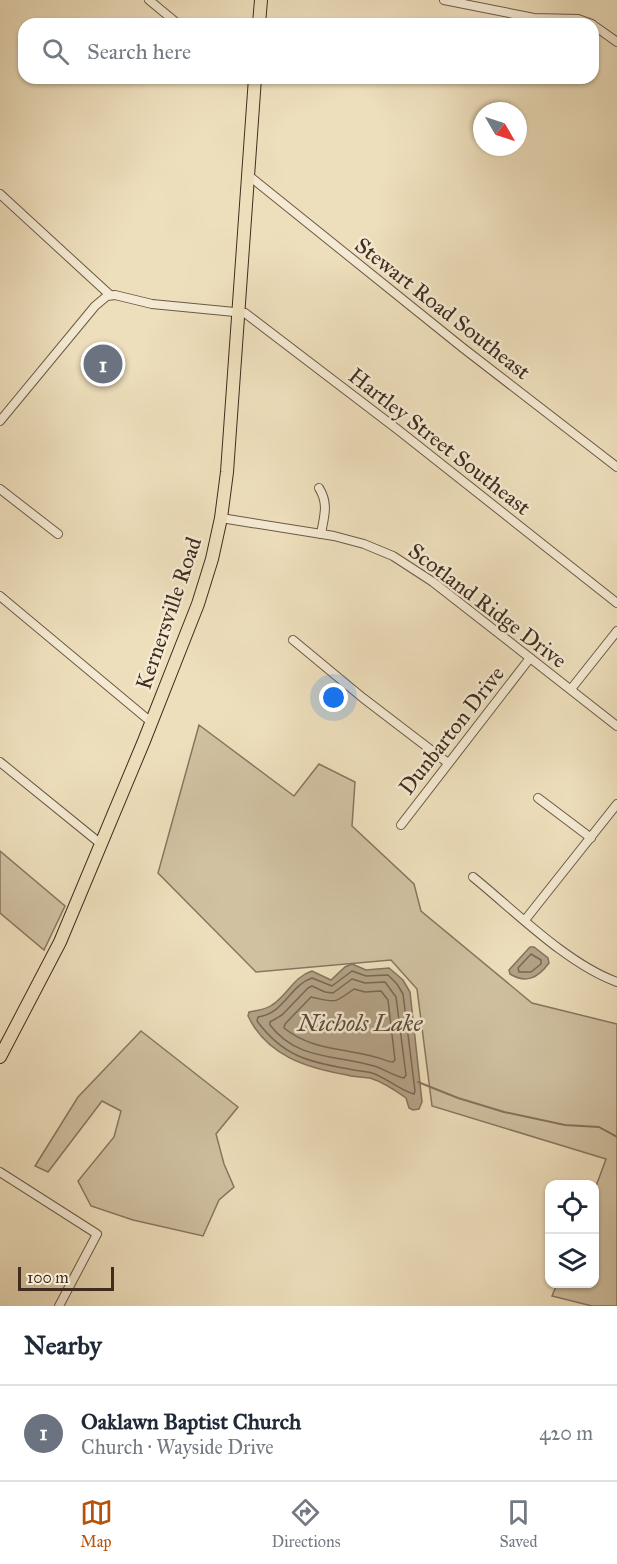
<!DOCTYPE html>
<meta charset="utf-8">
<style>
body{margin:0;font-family:"IM FELL Great Primer",serif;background:#f2f2f3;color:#1f2937}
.controls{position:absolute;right:18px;bottom:18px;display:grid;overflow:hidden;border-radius:12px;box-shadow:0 2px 4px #0004}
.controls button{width:54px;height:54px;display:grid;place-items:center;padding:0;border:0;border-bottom:2px solid #e0e1e3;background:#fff;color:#1f2937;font:30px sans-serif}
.compass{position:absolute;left:473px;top:102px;width:54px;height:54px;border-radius:50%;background:#fff;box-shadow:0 2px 4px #0004;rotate:129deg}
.scale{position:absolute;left:18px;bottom:15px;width:96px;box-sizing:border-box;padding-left:6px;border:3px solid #402c1f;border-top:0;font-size:16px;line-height:21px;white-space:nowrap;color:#402c1f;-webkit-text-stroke:4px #f4ead3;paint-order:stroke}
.you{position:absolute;left:334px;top:698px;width:21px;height:21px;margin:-15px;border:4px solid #fff;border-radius:50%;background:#1a73e8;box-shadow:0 0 0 9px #1a73e833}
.badge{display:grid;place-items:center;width:39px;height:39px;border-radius:50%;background:#b45309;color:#fff;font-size:20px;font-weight:700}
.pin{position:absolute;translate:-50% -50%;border:3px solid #fff;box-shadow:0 2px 6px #0006}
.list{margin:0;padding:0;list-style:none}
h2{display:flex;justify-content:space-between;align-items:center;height:78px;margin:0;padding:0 24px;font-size:26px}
h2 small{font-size:20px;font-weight:400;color:#747a83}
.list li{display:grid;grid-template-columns:39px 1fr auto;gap:18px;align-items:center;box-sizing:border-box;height:96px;padding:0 24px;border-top:2px solid #e0e1e3}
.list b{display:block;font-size:22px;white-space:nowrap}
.list p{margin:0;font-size:20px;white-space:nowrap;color:#747a83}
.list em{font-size:20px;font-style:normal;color:#747a83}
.icon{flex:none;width:33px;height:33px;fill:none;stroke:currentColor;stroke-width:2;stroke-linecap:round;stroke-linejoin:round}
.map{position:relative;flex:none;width:617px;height:1306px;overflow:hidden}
.search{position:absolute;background:#fff;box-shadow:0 2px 4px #0004;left:18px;right:18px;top:18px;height:66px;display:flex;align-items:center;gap:15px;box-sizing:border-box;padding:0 21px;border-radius:18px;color:#747a83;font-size:22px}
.sheet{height:174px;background:#fff}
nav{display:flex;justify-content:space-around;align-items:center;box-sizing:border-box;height:84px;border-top:2px solid #e0e1e3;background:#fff;font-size:16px;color:#747a83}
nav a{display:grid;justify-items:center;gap:3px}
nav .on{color:#b45309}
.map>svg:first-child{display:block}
.green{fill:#d0c1a1;stroke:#887660;stroke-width:1.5}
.water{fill:#b3a287;stroke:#85735d;stroke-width:1.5}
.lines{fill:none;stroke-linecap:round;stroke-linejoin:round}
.shore{stroke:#7a6753;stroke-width:1.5}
.stream{stroke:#85735d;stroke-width:2}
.street-casing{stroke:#6c5946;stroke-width:10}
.primary-casing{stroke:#402c1f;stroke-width:14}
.street{stroke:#f4ead3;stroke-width:8}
.primary{stroke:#eedfbc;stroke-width:12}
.labels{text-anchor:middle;stroke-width:5;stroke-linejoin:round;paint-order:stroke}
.street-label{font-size:22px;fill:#402c1f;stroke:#f4ead3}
.water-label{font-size:24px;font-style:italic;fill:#5d4a39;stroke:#f4ead3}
</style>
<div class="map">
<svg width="617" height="1306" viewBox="0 0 617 1306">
<rect width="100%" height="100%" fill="#eedfbc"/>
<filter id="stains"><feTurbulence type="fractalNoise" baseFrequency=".00333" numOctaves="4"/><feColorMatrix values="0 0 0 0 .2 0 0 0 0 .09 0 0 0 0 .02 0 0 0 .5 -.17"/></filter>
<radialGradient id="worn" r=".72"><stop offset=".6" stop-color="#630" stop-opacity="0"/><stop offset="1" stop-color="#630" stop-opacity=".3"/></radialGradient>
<g class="green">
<polygon points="199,725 294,796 319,764 355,782 352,826 414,884 421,911 532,1003 617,1024 617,1306 592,1306 552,1296 557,1284 594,1284 595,1189 606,1159 432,1106 417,989 391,960 256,972 158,873"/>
<polygon points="0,851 65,906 44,950 0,913"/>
<polygon points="141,1031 238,1107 216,1134 224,1164 234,1187 219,1200 203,1236 133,1220 91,1206 78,1181 114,1137 121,1111 102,1101 48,1172 35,1166 78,1097"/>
</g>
<g class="water">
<path d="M530 947H534L548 958 549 963C538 978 526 984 510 974L509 970Z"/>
<path d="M352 964 366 970 389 968 403 980 410 992 422 1102 419 1109 413 1110 409 1108 406 1098C395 1090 383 1082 370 1078 362 1077 354 1077 347 1075 307 1068 267 1056 248 1016L249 1012C257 1010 265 1010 272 1005 288 995 293 977 312 971L331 980 345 967Z"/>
</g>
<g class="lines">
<g class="shore">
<polygon points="531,954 541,960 541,964 531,972 519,972 518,968"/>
<path d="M352 971 366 976 388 975 397 984 403 994 415 1091 414 1094C401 1091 387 1078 372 1073 365 1071 357 1071 349 1069 308 1062 283 1056 257 1021L258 1017C284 1014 290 985 312 978L332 986Z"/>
<path d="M352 979 365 983 385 982 396 997 406 1075 404 1078C394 1076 384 1069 374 1066 337 1055 296 1060 270 1025V1022L282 1015 308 988 312 986 325 992 333 993Z"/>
<path d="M354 989 365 992 381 991 388 1000 395 1060 393 1062C387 1062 382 1058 375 1057 343 1048 311 1050 284 1028L285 1024 311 997C336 1002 332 1005 354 989Z"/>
</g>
<polyline class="stream" points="418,1082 458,1098 504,1112 565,1125 599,1127 617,1137"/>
<g class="street-casing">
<g id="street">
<polyline points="149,0 178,24"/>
<polyline points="444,0 534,18 578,19 592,24"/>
<polyline points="593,25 617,42"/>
<polyline points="248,175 463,348 617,467"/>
<polyline points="0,194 110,295"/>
<polyline points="0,421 95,306 107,296 115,295 152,304 245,313 397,429 617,603"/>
<path d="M319 488C329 504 324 516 321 534"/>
<polyline points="0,489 58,534"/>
<polyline points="221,518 334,536 364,544 393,556 433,582 617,726"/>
<polyline points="0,596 151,722"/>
<polyline points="293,640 363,698 448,763"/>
<polyline points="571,689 617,631"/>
<polyline points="0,762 101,844"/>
<polyline points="538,798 591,838"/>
<polyline points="401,825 530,658"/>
<path d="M473 877C515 911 567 964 617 982"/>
<polyline points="525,920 617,804"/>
<polyline points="0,1172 97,1234 59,1306"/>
</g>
</g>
<g class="primary-casing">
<g id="primary">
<polyline points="259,24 261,0"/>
<polyline points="0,1057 60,942 144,741 198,604 212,559 221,518 227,472 255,78"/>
</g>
</g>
<use href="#street" class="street"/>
<use href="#primary" class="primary"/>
</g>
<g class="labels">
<g class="street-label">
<text transform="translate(443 308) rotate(38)" y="8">Stewart Road Southeast</text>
<text transform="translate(440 441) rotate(38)" y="8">Hartley Street Southeast</text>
<text transform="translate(488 605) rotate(37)" y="8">Scotland Ridge Drive</text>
<text transform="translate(168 613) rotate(-71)" y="8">Kernersville Road</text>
<text transform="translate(451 730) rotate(-52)" y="8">Dunbarton Drive</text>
</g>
<g class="water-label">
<text x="360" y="1031">Nichols Lake</text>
</g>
</g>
<rect width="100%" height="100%" filter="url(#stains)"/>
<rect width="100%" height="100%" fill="url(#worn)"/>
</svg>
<div class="controls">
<button><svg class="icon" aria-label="locate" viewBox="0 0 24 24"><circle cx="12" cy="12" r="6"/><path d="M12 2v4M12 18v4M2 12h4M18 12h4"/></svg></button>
<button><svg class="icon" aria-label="layers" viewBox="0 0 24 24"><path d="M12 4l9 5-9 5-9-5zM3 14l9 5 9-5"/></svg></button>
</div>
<svg class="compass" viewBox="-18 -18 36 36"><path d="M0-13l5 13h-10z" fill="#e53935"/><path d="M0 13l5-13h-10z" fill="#747a83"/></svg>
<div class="scale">100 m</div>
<div class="you"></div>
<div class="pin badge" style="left:103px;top:364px;background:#6b7280">1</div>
<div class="search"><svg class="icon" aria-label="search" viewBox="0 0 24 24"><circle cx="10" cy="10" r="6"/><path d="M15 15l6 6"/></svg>Search here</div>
</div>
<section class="sheet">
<h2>Nearby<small></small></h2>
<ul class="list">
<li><span class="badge" style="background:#6b7280">1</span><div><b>Oaklawn Baptist Church</b><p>Church · Wayside Drive</p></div><em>420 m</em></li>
</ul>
</section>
<nav>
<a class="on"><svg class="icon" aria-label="map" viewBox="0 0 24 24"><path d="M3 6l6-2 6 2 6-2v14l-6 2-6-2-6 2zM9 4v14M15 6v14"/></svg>Map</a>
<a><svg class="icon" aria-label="directions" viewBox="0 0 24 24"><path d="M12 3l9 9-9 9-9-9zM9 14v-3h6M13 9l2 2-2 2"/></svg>Directions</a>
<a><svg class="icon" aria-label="saved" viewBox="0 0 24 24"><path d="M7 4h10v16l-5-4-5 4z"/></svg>Saved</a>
</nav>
